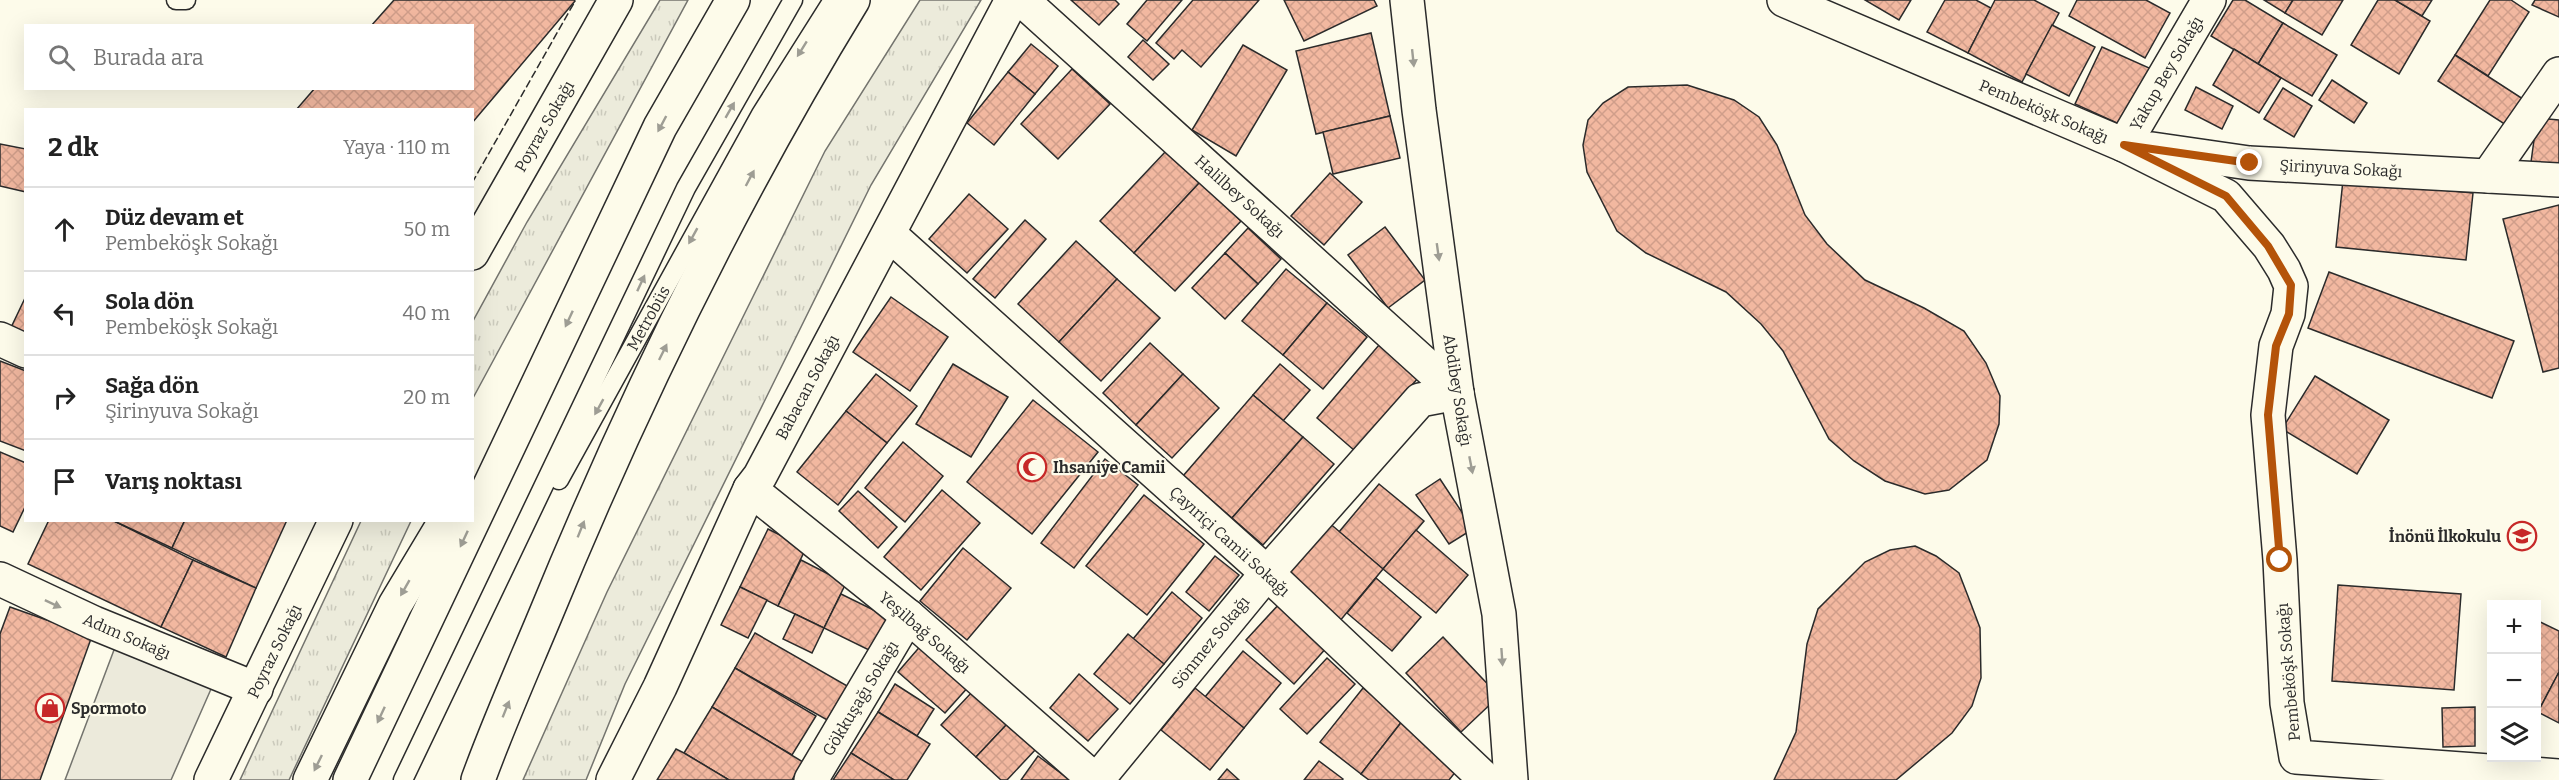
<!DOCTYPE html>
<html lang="tr">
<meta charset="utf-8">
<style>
body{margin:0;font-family:Bitter,serif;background:#f6f6f6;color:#222}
.controls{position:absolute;right:18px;bottom:18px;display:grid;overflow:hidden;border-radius:0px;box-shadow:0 6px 24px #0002}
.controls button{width:54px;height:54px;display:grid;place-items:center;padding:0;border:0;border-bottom:2px solid #e0e0e0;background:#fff;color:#222;font:30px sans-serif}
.stop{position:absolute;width:18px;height:18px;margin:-14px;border:4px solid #b45309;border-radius:50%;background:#fff}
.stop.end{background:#b45309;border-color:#fff;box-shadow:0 2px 6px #0008}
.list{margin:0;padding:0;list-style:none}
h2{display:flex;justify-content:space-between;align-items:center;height:78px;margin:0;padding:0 24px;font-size:26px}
h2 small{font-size:20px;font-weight:400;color:#767676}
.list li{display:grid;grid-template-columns:39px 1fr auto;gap:18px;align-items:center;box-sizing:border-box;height:84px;padding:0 24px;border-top:2px solid #e0e0e0}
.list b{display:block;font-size:22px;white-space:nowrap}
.list p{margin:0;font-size:20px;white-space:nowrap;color:#767676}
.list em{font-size:20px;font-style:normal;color:#767676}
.icon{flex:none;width:33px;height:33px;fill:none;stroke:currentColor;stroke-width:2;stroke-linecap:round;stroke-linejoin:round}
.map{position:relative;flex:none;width:2559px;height:780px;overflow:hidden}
.search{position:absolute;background:#fff;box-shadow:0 6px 24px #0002;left:24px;top:24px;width:450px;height:66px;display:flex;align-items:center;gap:15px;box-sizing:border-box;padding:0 21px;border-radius:0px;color:#767676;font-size:22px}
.panel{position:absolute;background:#fff;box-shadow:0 6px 24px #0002;left:24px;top:108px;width:450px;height:414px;border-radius:0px}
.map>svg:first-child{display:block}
.grass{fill:url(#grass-tufts);stroke:#74746e;stroke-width:1.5}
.parking{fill:#eceadb;stroke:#74746e;stroke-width:1.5}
.building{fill:url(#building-cross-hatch);stroke:#2b2b2b;stroke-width:1.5}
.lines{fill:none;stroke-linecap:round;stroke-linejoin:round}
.service-casing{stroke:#2b2b2b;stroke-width:21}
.minor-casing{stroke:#2b2b2b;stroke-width:36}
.trunk-casing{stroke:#2b2b2b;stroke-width:36}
.service{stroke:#fdfbea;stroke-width:18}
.minor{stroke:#fdfbea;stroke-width:33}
.trunk{stroke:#fdfbea;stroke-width:33}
.fence{stroke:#2b2b2b;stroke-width:1.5;stroke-dasharray:8 3;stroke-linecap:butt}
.oneway{fill:#9e9d94}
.route{stroke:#b45309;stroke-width:8}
.labels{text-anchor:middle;stroke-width:4.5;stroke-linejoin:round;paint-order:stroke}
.street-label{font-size:16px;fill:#2b2b2b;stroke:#fdfbea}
.poi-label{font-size:16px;font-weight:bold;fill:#2b2b2b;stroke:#fdfbea;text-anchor:start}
</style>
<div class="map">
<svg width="2559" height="780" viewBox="0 0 2559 780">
<defs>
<pattern id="grass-tufts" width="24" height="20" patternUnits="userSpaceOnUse" patternTransform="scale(1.5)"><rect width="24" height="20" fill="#ecebdb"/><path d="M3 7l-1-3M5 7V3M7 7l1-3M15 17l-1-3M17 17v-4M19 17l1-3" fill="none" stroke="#cbcabc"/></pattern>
<pattern id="building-cross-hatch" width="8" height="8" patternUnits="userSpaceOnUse" patternTransform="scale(1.5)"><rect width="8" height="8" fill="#f2b8a0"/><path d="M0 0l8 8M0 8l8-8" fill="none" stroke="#d09e8a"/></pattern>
</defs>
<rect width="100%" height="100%" fill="#fdfbea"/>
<g class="grass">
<polygon points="660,0 688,0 473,398 473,321 527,222"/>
<polygon points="920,0 981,0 871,185 625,684 586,780 523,780 607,592 825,151"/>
<polygon points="361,521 411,521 289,780 240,780"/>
</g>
<polygon class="parking" points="117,642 215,680 171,780 65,780"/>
<g class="building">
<polygon points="394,0 574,0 575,1 472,123 472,110 296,110 315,88 472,88 472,26 371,26"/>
<polygon points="1071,0 1115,0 1119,4 1099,25"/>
<polygon points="1147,0 1182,0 1147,41 1127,24"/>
<polygon points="1193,0 1259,0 1201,67 1182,50 1174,59 1156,43"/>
<polygon points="1284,0 1374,0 1377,6 1304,41"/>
<polygon points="1865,0 1911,0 1899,20"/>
<polygon points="1945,0 1976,0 1991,8 1968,53 1927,32"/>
<polygon points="1995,0 2034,0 2059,13 2022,82 1968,53"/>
<polygon points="2077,0 2146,0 2170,13 2145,58 2069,16"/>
<polygon points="2233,0 2245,0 2283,23 2258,64 2211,36"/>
<polygon points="2264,0 2293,0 2285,13"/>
<polygon points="2293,0 2343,0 2322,35 2285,13"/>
<polygon points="2378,0 2395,0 2430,21 2399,74 2351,45"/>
<polygon points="2395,0 2432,0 2422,16"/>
<polygon points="2490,0 2511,0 2529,12 2488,76 2455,55"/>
<polygon points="2535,0 2559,0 2559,17 2532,5"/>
<polygon points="2283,23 2337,55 2312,96 2258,64"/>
<polygon points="2052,25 2095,47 2069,96 2026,74"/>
<polygon points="1371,33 1390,116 1316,134 1296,51"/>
<polygon points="1143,40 1169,64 1153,80 1128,57"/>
<polygon points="1031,44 1058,66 1035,94 1008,72"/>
<polygon points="1243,45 1287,70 1236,156 1192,130"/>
<polygon points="2102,47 2156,71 2128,128 2075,104"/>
<polygon points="2234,49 2281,78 2259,113 2213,85"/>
<polygon points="2455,55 2523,99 2506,125 2438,81"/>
<polygon points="1072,69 1110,104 1058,159 1021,124"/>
<polygon points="1008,72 1035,94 994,145 967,123"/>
<polygon points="2332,80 2367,103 2354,123 2319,100"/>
<polygon points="1687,85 1734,100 1759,117 1777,145 1805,215 1827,244 1865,280 1924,308 1964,331 1986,363 2000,396 1999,424 1987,460 1949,490 1925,494 1885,481 1854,461 1829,439 1783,351 1761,324 1726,292 1646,253 1617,231 1587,172 1583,145 1588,120 1603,103 1628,87"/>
<polygon points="2196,87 2233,106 2222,129 2185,110"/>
<polygon points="2283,88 2312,106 2294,137 2264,119"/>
<polygon points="1390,116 1400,158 1333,174 1323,132"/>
<polygon points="2537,118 2559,120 2559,166 2531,162"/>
<polygon points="0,144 26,149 26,192 0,186"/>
<polygon points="1166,151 1200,182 1134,253 1100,221"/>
<polygon points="1330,173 1362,202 1324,245 1291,216"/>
<polygon points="2343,180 2473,193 2466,260 2336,247"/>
<polygon points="1200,182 1241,221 1175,291 1134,253"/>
<polygon points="969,194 1008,229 967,273 929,239"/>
<polygon points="2559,205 2559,368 2543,372 2503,219"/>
<polygon points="1025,220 1046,239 995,298 973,279"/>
<polygon points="1385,227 1425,280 1388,308 1348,255"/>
<polygon points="1248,228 1281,259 1258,284 1225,253"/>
<polygon points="1076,241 1117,279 1059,342 1018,304"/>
<polygon points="1225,253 1258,284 1225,319 1192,288"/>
<polygon points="1286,269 1327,303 1283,355 1242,321"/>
<polygon points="2329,272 2514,341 2492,398 2308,328"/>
<polygon points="1117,279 1160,318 1101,381 1059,342"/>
<polygon points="26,296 26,345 7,336"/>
<polygon points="891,297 948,337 910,391 853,352"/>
<polygon points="1327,303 1367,337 1323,389 1283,355"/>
<polygon points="1150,343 1183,374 1136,425 1103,393"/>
<polygon points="1379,345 1418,378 1355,451 1317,418"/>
<polygon points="0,361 26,371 26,451 0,441"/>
<polygon points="953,364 1008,397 971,457 916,424"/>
<polygon points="1280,364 1310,390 1283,421 1253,395"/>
<polygon points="876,374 917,406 887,443 846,411"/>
<polygon points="1183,374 1219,408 1172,458 1136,425"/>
<polygon points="2315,376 2389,420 2357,474 2282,429"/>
<polygon points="1253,395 1303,437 1232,518 1183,476"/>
<polygon points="1033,400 1098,452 1032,534 967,482"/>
<polygon points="846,411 887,443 838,505 797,472"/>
<polygon points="1303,437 1334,464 1263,545 1232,518"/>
<polygon points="903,442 943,476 905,522 865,488"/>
<polygon points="0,452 26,463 26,505 13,532 0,526"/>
<polygon points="1105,459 1138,485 1074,568 1041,543"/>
<polygon points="1440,479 1473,529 1449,544 1416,495"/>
<polygon points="1379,484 1424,521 1383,569 1339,532"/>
<polygon points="942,490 980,523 921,590 884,557"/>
<polygon points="858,491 897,527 878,548 839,511"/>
<polygon points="1144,495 1204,544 1147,615 1086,566"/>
<polygon points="49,520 112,520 193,560 161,627 28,564"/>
<polygon points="112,520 185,520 172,548"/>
<polygon points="185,520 287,520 256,588 172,548"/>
<polygon points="1327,521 1383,569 1339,622 1282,574"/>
<polygon points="768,529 806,548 778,606 740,587"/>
<polygon points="1416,530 1468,575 1436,613 1383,569"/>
<polygon points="1915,546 1936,556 1959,573 1971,604 1980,628 1981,678 1972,706 1952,733 1896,780 1774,780 1796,732 1807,644 1818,609 1865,562 1890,550"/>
<polygon points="963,548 1011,588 967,640 920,601"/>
<polygon points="1215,556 1239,575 1209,611 1186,592"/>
<polygon points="193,560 256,588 226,657 161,627"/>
<polygon points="801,560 846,583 824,628 778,606"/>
<polygon points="1376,578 1421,617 1392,651 1347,613"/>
<polygon points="2338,585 2461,594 2454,690 2332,681"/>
<polygon points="740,587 767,600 748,638 721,625"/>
<polygon points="1172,592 1202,618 1164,664 1133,639"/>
<polygon points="841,594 888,617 871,651 824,628"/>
<polygon points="1280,603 1328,646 1294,684 1246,640"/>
<polygon points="10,607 92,636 40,780 0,780 0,634"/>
<polygon points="795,614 824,628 812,653 783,639"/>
<polygon points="2536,620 2559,631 2559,672 2538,712"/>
<polygon points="755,633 849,687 829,721 735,668"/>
<polygon points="1128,634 1164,664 1130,704 1094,674"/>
<polygon points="1443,637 1499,696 1461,732 1406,673"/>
<polygon points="923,643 970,685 945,713 898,672"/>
<polygon points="1243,651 1281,683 1244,728 1205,697"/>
<polygon points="1327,658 1355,684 1307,734 1280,709"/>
<polygon points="735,668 816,716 792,755 712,707"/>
<polygon points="2559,672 2559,723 2538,712"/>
<polygon points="1079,674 1118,709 1088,741 1050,708"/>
<polygon points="895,684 934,709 917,736 878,712"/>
<polygon points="1195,688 1244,728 1210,770 1161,730"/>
<polygon points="1363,688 1403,720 1361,774 1320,742"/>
<polygon points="973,691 1008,723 976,757 941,725"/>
<polygon points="712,707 803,762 792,780 729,780 684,753"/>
<polygon points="2475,707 2475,746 2443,747 2442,708"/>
<polygon points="878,712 930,744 907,780 894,780 851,753"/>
<polygon points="1403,720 1461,765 1449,780 1369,780 1361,774"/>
<polygon points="1008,723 1036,749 1007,780 1001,780 976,757"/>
<polygon points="676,749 684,753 729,780 657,780"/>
<polygon points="851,753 894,780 833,780"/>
<polygon points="1038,756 1070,780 1021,780"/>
<polygon points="1319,761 1343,779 1342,780 1304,780"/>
<polygon points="1227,769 1239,780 1218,780"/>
</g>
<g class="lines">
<g class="service-casing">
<g id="service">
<polyline points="176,0 186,0"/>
<polyline points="559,480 761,114 833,0"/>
<polyline points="403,780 686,188 793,0"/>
</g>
</g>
<g class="minor-casing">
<g id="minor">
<polyline points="1022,0 1457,393"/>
<polyline points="1407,0 1419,110 1457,393 1499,614 1511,780"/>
<polyline points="1784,0 2124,145 2226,196 2269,246 2284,270 2291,286 2288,314 2276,346 2268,415 2280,560 2287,703 2296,757 2559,776"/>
<polyline points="2124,145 2209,0"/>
<polyline points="2152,149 2249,163 2559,180"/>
<polyline points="2488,176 2559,74"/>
<polyline points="889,234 1267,573 1486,780"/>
<polyline points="472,253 616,0"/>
<polyline points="0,339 26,351"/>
<polyline points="750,489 908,616 1095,780"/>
<polyline points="0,579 94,623 256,689"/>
<polyline points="211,780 336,520"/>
<polyline points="613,780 660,687 750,489 760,476 1012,0"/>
<polyline points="811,780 908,616"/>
<polyline points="1097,780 1267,573 1420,400 1457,393"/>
</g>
</g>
<g class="trunk-casing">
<g id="trunk">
<polyline points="310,780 395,605 446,520"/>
<polyline points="350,780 660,127 733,0"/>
<path d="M478 780C498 725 522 671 545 616 632 404 733 196 853 0"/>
</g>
</g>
<use href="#service" class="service"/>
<use href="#minor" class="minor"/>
<use href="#trunk" class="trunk"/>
<polyline class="fence" points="472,183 574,3"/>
</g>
<defs><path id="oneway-solid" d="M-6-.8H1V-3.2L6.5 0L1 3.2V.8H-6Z" transform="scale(1.5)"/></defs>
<g class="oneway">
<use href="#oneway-solid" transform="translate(802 49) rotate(122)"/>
<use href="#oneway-solid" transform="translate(1413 58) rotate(84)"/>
<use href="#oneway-solid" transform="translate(730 110) rotate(-60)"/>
<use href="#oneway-solid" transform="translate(662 124) rotate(118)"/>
<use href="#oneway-solid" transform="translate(750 178) rotate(-62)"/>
<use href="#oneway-solid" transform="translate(693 236) rotate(119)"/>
<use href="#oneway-solid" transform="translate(1438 252) rotate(82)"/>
<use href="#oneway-solid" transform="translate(641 283) rotate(-65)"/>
<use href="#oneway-solid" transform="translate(569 319) rotate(115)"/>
<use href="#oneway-solid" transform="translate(663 352) rotate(-64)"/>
<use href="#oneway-solid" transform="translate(599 407) rotate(119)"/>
<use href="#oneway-solid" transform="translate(1471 465) rotate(79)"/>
<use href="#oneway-solid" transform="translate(581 529) rotate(-68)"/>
<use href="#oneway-solid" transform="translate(464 539) rotate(115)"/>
<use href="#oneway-solid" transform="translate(405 588) rotate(120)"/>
<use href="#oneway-solid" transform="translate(53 604) rotate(25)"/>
<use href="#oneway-solid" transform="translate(1502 657) rotate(86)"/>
<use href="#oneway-solid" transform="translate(506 709) rotate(-68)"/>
<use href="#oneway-solid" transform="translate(381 715) rotate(115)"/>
<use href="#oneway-solid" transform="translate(318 763) rotate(116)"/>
</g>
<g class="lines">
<polyline class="route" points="2250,163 2124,145 2226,196 2268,246 2291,285 2289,314 2276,346 2268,415 2280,560"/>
</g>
<defs>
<g id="mosque-ring" transform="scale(1.5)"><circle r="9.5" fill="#fdfbea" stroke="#c62828" stroke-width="1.5"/><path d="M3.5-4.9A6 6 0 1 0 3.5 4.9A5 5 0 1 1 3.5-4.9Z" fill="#c62828"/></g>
<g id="school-ring" transform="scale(1.5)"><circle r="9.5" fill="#fdfbea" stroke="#c62828" stroke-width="1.5"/><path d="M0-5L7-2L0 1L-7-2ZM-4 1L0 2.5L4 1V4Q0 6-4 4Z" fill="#c62828"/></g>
<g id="shop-ring" transform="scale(1.5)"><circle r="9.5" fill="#fdfbea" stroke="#c62828" stroke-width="1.5"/><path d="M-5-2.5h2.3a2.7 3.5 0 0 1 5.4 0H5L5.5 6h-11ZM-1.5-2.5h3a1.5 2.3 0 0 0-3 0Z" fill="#c62828"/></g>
</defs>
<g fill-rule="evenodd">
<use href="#mosque-ring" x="1032" y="467"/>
<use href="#school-ring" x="2522" y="536"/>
<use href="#shop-ring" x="50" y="708"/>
</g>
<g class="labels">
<g class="street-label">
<text transform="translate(2166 73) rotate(-60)" y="6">Yakup Bey Sokağı</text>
<text transform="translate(2044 111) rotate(23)" y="6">Pembeköşk Sokağı</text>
<text transform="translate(544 126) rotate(-60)" y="6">Poyraz Sokağı</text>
<text transform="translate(2341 168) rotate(3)" y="6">Şirinyuva Sokağı</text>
<text transform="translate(1240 196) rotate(42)" y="6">Halilbey Sokağı</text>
<text transform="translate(648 318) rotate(-61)" y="6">Metrobüs</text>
<text transform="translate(807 387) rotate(-62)" y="6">Babacan Sokağı</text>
<text transform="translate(1458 390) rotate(81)" y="6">Abdibey Sokağı</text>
<text transform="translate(1230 541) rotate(42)" y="6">Çayıriçi Camii Sokağı</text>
<text transform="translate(925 632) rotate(41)" y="6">Yeşilbağ Sokağı</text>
<text transform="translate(127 636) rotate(23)" y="6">Adım Sokağı</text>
<text transform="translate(1210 642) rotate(-51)" y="6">Sönmez Sokağı</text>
<text transform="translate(274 651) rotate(-64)" y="6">Poyraz Sokağı</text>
<text transform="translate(2288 672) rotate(-95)" y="6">Pembeköşk Sokağı</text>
<text transform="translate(860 698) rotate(-59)" y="6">Gökkuşağı Sokağı</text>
</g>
<g class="poi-label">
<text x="1053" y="473">Ihsaniye Camii</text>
<text x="2501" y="542" text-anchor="end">İnönü İlkokulu</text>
<text x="71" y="714">Spormoto</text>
</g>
</g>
</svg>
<div class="controls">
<button>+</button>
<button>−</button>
<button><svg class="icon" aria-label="layers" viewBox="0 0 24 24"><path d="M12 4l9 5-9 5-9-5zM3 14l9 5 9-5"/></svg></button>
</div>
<div class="stop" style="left:2280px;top:560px"></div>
<div class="stop end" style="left:2250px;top:163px"></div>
<div class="search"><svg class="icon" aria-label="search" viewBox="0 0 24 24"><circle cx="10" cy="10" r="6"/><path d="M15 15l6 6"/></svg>Burada ara</div>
<section class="panel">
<h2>2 dk<small>Yaya · 110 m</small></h2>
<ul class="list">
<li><svg class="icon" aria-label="ahead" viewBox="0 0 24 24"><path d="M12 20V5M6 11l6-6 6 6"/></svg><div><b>Düz devam et</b><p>Pembeköşk Sokağı</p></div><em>50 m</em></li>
<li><svg class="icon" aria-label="left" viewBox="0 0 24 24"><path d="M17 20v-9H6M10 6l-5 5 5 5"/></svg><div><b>Sola dön</b><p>Pembeköşk Sokağı</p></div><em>40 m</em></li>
<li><svg class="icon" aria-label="right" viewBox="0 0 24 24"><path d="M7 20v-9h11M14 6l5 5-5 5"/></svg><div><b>Sağa dön</b><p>Şirinyuva Sokağı</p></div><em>20 m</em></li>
<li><svg class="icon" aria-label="arrive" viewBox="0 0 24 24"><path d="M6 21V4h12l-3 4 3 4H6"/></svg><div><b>Varış noktası</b></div></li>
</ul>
</section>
</div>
